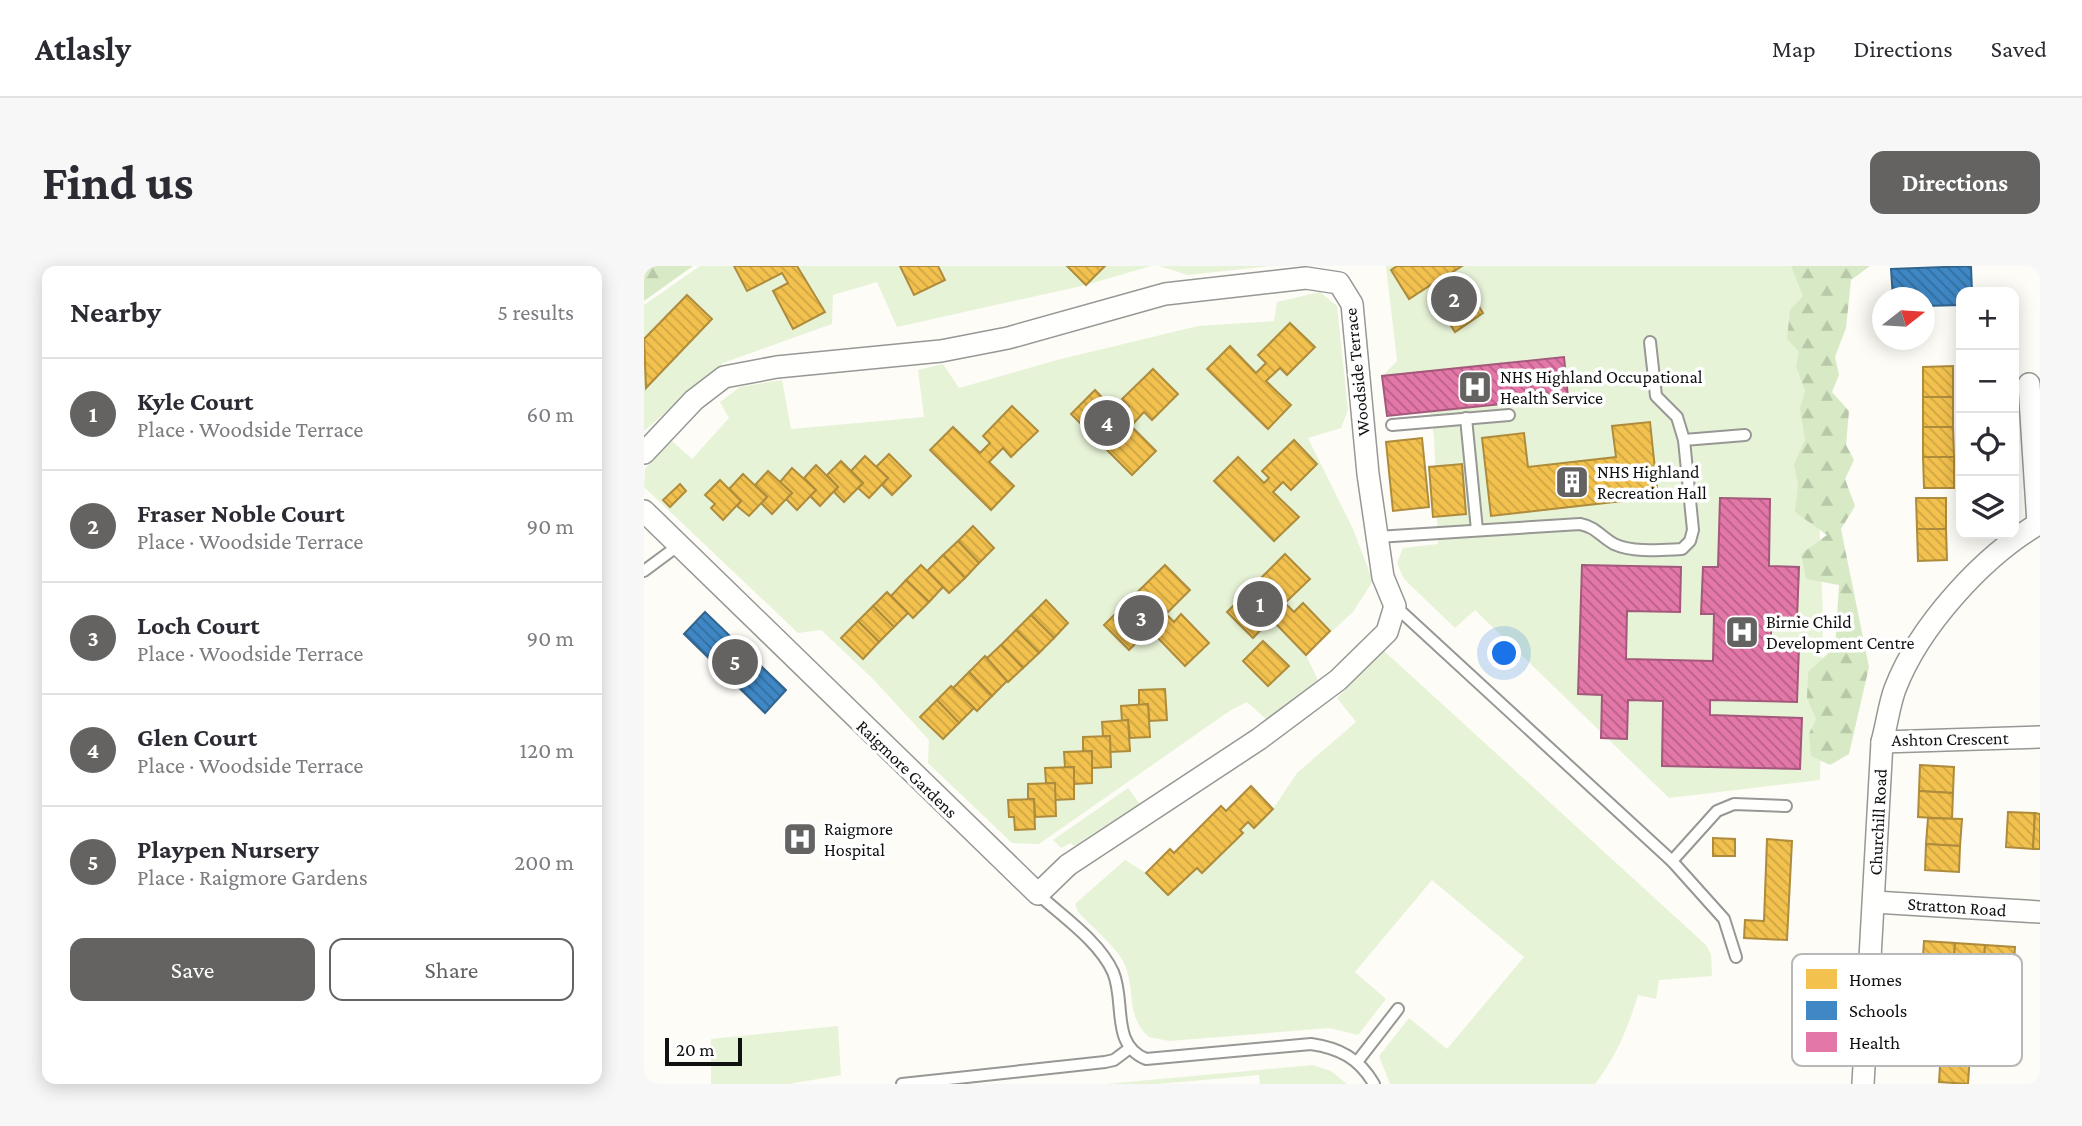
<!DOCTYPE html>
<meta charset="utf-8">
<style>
body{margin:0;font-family:"Crimson Pro",serif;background:#f7f7f7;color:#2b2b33}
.controls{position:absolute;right:21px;top:21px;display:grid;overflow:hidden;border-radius:14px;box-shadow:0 4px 18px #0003}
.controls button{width:63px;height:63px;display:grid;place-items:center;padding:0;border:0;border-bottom:2px solid #e1e1e2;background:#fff;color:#2b2b33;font:35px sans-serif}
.compass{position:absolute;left:1228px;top:21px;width:63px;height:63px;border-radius:50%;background:#fff;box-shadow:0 4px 18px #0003;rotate:73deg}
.scale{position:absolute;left:21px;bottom:18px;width:77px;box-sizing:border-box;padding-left:7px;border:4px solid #111;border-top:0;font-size:19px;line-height:24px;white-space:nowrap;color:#111;-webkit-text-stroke:5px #fff;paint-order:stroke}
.you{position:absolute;left:861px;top:388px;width:24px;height:24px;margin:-18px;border:5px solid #fff;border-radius:50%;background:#1a73e8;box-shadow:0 0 0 10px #1a73e833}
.badge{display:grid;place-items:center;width:46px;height:46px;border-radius:50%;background:#646362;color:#fff;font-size:23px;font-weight:700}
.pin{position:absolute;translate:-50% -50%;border:4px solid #fff;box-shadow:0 2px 7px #0006}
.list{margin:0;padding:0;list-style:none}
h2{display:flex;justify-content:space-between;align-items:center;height:91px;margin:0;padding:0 28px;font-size:30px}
h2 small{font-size:23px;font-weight:400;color:#7c7c81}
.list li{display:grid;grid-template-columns:46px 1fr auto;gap:21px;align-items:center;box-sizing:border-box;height:112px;padding:0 28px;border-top:2px solid #e1e1e2}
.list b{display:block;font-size:26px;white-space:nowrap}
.list p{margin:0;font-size:23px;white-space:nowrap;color:#7c7c81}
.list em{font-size:23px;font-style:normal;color:#7c7c81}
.actions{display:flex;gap:14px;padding:21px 28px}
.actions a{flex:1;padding:16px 0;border:2px solid #646362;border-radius:14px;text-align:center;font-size:24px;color:#646362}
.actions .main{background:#646362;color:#fff}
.icon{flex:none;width:38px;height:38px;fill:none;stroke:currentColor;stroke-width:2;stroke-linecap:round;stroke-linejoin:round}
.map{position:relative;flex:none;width:1396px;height:818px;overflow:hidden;border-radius:14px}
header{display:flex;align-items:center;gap:42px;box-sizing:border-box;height:98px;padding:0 35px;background:#fff;border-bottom:2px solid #e1e1e2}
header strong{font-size:33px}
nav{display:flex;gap:38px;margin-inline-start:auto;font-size:24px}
.intro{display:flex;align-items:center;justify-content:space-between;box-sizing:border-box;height:168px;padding:0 42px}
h1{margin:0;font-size:49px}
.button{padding:18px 32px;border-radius:14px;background:#646362;color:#fff;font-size:24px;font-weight:700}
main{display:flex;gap:42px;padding:0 42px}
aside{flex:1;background:#fff;border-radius:14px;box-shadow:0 4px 18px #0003}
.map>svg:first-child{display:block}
.grass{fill:#e7f3d7}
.forest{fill:url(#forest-firs)}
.homes{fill:url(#homes-back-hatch);stroke:#ae8c3c;stroke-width:2}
.schools{fill:url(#schools-back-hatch);stroke:#31648f;stroke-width:2}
.health{fill:url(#health-back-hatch);stroke:#a4587b;stroke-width:2}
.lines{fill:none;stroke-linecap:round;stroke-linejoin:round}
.lane-casing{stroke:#979795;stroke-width:14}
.street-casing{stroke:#979795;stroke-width:24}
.lane{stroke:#fffffe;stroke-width:10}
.street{stroke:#fffffe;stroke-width:21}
.labels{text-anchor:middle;stroke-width:7;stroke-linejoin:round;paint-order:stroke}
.street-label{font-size:18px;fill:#111;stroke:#fff}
.poi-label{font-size:18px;fill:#111;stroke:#fff;text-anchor:start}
.key{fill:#fff;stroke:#b8b8b8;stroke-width:2}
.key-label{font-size:19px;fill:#111}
</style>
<header>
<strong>Atlasly</strong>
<nav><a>Map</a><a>Directions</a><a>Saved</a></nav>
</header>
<div class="intro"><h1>Find us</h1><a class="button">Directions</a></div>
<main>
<aside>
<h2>Nearby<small>5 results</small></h2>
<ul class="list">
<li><span class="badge">1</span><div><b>Kyle Court</b><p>Place · Woodside Terrace</p></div><em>60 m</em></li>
<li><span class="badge">2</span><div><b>Fraser Noble Court</b><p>Place · Woodside Terrace</p></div><em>90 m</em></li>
<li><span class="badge">3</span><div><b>Loch Court</b><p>Place · Woodside Terrace</p></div><em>90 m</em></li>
<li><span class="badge">4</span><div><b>Glen Court</b><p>Place · Woodside Terrace</p></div><em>120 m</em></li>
<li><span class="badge">5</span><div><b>Playpen Nursery</b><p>Place · Raigmore Gardens</p></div><em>200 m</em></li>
</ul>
<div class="actions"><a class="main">Save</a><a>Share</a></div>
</aside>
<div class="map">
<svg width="1396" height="818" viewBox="0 0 1396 818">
<defs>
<pattern id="forest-firs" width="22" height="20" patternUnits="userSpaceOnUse" patternTransform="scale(1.75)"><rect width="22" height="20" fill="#d8eac5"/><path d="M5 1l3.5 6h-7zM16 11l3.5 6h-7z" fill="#b8c8a8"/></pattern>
<pattern id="homes-back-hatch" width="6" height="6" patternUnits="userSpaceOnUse" patternTransform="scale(1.75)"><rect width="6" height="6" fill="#f2c14e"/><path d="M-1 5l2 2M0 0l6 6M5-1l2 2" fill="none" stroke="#cea543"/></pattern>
<pattern id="schools-back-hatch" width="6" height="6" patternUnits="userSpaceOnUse" patternTransform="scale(1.75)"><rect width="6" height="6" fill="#3f88c5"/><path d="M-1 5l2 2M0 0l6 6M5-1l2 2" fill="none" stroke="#336e9f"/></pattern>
<pattern id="health-back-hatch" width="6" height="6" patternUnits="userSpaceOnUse" patternTransform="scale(1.75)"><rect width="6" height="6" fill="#e377a8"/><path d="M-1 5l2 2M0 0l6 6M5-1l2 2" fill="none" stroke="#b76087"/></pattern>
</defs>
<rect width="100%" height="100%" fill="#fdfcf7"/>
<g class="grass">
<polygon points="56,0 507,0 442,19 253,61 233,16 189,29 188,58 79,97 0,165 0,39"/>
<polygon points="515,0 627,0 544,9"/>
<polygon points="742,0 1165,0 1179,350 1176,514 1025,532 831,344 811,362 760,313 753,297 759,282 794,278 790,170 786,146 743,150 738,110 753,95"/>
<polygon points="676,26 693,40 704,144 697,162 664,172 709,263 729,315 709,346 662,389 674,414 624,455 603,436 587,444 395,578 368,577 284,497 285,474 229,413 177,364 154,367 0,221 1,203 28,175 48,193 85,152 76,136 96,121 138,114 147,163 280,151 274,104 299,98 315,122 413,94 554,60 630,55 633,36"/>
<path d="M739 384 1062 679 1067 689 1068 710 1015 714 1012 733 994 729C984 762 972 791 951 818H746L735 790 765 752 803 783 880 691 788 614 711 706 742 733 714 769 685 762 525 775 505 771C480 749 493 721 479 695 468 677 448 661 434 646L431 638 481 594 502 607 524 629 553 602 558 606 604 556 610 562 629 543 653 507 712 456 693 432Z"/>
<polygon points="484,522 496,538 430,580 427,577 417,582 409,574"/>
<polygon points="194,760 197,809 145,818 67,818 67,773"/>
<polygon points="669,799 687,805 703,818 616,818 615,809 514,818 462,818"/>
</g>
<g class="forest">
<polygon points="0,0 49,0 0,35"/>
<polygon points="1147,0 1226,0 1207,14 1202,62 1191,91 1195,109 1188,126 1205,145 1202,179 1210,194 1201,213 1211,240 1197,263 1225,401 1205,488 1186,499 1167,490 1165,468 1172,453 1163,432 1164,406 1191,381 1195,319 1162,313 1157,288 1183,269 1151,246 1154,219 1150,198 1161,174 1156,142 1161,125 1152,100 1155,86 1143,73 1146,44 1159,30"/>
</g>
<g class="homes">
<polygon points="90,0 153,0 181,46 149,63 129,25 144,17 138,7 103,25"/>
<polygon points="256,0 294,0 301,14 270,29"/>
<polygon points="423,0 461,0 442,19"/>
<polygon points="753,0 818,0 804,9 808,16 816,11 839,47 811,66 790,33 800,26 793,15 765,33 747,4"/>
<polygon points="43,29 68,53 2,122 0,73"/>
<polygon points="646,57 671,81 643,109 636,102 622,115 647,139 624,163 563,103 586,80 612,107 622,97 614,89"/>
<polygon points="1309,100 1309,131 1279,131 1279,101"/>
<polygon points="509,103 534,128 508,154 500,146 487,160 512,185 488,209 427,148 451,124 476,150 485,141 478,133"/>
<rect x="1279" y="131" width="30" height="30"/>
<polygon points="368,140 394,165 367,191 359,182 345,196 370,220 347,244 286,184 309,161 336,187 346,177 339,170"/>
<polygon points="1006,156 1014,231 847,250 838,172 880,167 884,201 972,191 968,160"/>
<polygon points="1279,161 1309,161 1310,191 1279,191"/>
<polygon points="778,172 785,241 749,245 742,176"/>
<polygon points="650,174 673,198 647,224 639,216 629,226 655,251 630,275 570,215 594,191 620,217 625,212 618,205"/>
<polygon points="245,188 267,210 248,229 238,219 244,212 232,201"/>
<polygon points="221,190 244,212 225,232 214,222 219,217 207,205"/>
<polygon points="1279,191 1310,191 1310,222 1280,222"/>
<polygon points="197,195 219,217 200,236 190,226 194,221 183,209"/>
<polygon points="818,198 822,248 789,251 785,201"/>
<polygon points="172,199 194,221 176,240 166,230 172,224 160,212"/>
<polygon points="148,202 172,224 153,244 142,233 148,227 136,216"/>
<polygon points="124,205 148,227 128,248 117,237 123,231 111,219"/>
<polygon points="99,208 123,231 105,250 93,240 97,235 85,223"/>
<polygon points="76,214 97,235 79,254 67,242 71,238 61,229"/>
<polygon points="36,218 42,225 26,241 19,234"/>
<polygon points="1272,232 1302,232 1302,263 1273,263"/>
<polygon points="329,260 350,282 335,297 314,275"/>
<polygon points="1273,263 1302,263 1303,294 1274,295"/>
<polygon points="314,275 335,297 321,312 299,289"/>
<polygon points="641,288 666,313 641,337 650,346 659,337 686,365 662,389 632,358 636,354 631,349 609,372 583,346"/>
<polygon points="299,289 321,312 305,327 283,305"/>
<polygon points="277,299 299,321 285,336 262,314"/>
<polygon points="521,299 546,324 522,348 530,356 537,348 565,377 541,400 512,370 517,365 511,358 485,384 460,359"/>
<polygon points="262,314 285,336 269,352 247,330"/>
<polygon points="243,326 264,347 250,361 229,340"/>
<polygon points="402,334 424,357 410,372 387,349"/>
<polygon points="229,340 250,361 235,376 214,355"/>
<polygon points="387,349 410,372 395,387 372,364"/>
<polygon points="214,355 235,376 219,393 197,372"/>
<polygon points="372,364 395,387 379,402 357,379"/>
<polygon points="619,375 645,400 624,420 599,395"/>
<polygon points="357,379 379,402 364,416 342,393"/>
<polygon points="341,390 363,415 348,430 325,406"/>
<polygon points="325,406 348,430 333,445 309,422"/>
<polygon points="307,420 330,442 315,457 293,434"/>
<polygon points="521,423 523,454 505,455 504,438 495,439 495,424"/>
<polygon points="293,434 315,457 299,473 276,451"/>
<polygon points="504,438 506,471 486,472 484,454 478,455 477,440"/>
<polygon points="484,454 486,485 466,486 466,470 459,470 458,456"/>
<polygon points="466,470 467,501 448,502 448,485 439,486 439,471"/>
<polygon points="448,485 448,517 430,518 430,501 421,501 420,486"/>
<polygon points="1276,499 1310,501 1309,527 1275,525"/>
<polygon points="430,501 430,533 411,534 411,517 402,517 401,502"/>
<polygon points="411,517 412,550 391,551 390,533 384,533 384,518"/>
<polygon points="607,520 629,543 610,562 604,556 596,564 599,567 558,607 553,602 524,629 502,607 526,583 530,587 577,540 582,545"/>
<polygon points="1275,525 1309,527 1308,553 1274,551"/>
<polygon points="390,533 391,563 371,564 370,551 365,551 364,534"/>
<polygon points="1364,546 1391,547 1389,583 1362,581"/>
<polygon points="1391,547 1396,548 1396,583 1389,583"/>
<polygon points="1284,552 1318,553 1316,580 1282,578"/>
<polygon points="1069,572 1091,573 1091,590 1069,590"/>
<polygon points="1123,573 1148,575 1143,674 1100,672 1101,654 1120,655"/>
<polygon points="1282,578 1316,580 1315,606 1281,604"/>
<polygon points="1280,675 1311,677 1309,708 1278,706"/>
<polygon points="1311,677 1341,679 1339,710 1309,708"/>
<polygon points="1341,679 1371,681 1369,712 1339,710"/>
<polygon points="1297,785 1326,787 1324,818 1295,816"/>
</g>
<g class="schools">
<polygon points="1327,0 1328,26 1317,26 1317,39 1280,40 1280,32 1249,32 1247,3"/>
<polygon points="61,346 142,424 121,447 40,368"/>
</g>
<g class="health">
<polygon points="920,91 924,131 743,150 738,110"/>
<polygon points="1076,232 1126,233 1125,300 1155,301 1153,353 1127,353 1127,379 1155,380 1153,436 1066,434 1066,449 1158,452 1156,503 1018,500 1019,435 984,434 983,473 957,472 958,429 934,428 938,299 1037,301 1036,346 983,345 982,393 1069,395 1070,348 1057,348 1059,301 1074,301"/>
</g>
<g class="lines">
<g class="lane-casing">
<g id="lane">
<polyline points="1006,76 1012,130 1033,151 1040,174"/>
<polyline points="822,152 833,264"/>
<polyline points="748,159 865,149"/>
<path d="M733 271 936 258C952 261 957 271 970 278 989 287 1017 284 1038 283L1046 275 1049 264 1040 174 1101 169"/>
<polyline points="0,305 35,279"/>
<polyline points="751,340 1028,595 1073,545 1090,538 1142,540"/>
<polyline points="1028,595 1080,653 1092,691"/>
<path d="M394 628C419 651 455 675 469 706 482 736 466 778 502 793L667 778C695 782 715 792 730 818"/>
<polyline points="713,796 754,743"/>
<polyline points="258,818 461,796 470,794 486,782"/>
</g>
</g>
<g class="street-casing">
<g id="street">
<polyline points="1385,118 1394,258"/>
<polyline points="0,187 50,134 80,111 133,101 297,85 364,72 521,28 662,12 695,17 708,38 724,208 739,311 751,340 743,366 694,414 615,473 424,599 394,628 0,245"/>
<polyline points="1238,476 1396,471"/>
<polyline points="1230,636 1396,646"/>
<path d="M1219 818 1238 476C1243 458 1245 439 1251 423 1275 360 1339 290 1396 257"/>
</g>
</g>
<use href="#lane" class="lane"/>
<use href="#street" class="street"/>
</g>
<defs>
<g id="hospital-square" transform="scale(1.75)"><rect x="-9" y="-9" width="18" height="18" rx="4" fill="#646362" stroke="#fff"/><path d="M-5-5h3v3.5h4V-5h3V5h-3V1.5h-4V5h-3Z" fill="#fff"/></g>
<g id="building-square" transform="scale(1.75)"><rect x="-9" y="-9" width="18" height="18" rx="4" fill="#646362" stroke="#fff"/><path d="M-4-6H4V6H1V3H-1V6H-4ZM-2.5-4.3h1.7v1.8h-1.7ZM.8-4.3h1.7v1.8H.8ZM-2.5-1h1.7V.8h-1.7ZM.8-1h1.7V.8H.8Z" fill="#fff"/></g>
</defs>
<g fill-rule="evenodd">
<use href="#hospital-square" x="831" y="121"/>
<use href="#building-square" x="928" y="216"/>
<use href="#hospital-square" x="1098" y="366"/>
<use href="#hospital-square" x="156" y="573"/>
</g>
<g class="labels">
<g class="street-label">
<text transform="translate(713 106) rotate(-96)" y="6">Woodside Terrace</text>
<text transform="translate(1306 473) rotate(-1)" y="6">Ashton Crescent</text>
<text transform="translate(263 503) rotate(44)" y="6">Raigmore Gardens</text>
<text transform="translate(1234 556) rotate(-87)" y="6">Churchill Road</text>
<text transform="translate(1313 641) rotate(4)" y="6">Stratton Road</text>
</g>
<g class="poi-label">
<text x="856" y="117">NHS Highland Occupational<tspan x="856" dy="21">Health Service</tspan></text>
<text x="953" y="212">NHS Highland<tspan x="953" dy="21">Recreation Hall</tspan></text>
<text x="1122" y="362">Birnie Child<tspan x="1122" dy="21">Development Centre</tspan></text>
<text x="180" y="569">Raigmore<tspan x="180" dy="21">Hospital</tspan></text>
</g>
</g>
<rect x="1148" y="688" width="230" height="112" rx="10" class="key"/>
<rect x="1162" y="703" width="31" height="20" fill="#f2c14e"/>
<rect x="1162" y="735" width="31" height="19" fill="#3f88c5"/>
<rect x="1162" y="766" width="31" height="20" fill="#e377a8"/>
<g class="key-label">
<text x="1205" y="720">Homes</text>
<text x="1205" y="751">Schools</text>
<text x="1205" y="783">Health</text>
</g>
</svg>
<div class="controls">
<button>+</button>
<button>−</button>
<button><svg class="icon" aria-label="locate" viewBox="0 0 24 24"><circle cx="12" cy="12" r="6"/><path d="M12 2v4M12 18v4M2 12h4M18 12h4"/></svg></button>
<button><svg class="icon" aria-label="layers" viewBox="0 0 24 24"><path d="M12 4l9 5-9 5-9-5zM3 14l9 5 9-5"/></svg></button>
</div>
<svg class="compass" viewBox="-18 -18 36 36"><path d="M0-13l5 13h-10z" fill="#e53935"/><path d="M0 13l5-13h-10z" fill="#7c7c81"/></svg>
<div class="scale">20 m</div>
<div class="you"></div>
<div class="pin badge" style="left:616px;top:338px">1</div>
<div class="pin badge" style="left:810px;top:33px">2</div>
<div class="pin badge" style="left:497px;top:352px">3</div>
<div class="pin badge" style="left:463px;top:157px">4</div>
<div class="pin badge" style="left:91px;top:396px">5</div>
</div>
</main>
